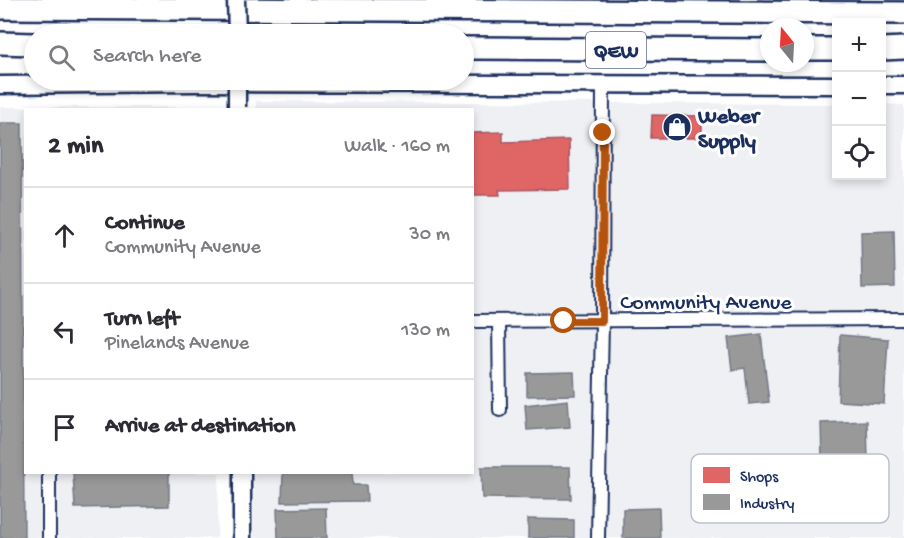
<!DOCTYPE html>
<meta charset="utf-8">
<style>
body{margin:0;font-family:"Gochi Hand",sans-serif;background:#f2f2f3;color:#2b2b33}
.controls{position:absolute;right:18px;top:18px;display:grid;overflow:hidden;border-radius:0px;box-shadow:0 3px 9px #0003}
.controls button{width:54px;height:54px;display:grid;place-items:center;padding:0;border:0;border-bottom:2px solid #e1e1e2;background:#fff;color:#2b2b33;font:30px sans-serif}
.compass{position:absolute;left:760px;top:18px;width:54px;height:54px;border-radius:50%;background:#fff;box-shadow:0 3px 9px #0003;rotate:342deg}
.stop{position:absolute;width:18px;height:18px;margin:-14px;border:4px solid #b45309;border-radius:50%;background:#fff}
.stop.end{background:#b45309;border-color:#fff;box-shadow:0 2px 6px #0008}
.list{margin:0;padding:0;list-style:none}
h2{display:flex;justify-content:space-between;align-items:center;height:78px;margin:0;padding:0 24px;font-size:26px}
h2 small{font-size:20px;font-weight:400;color:#7c7c81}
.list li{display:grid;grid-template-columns:39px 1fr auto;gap:18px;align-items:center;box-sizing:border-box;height:96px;padding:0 24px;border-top:2px solid #e1e1e2}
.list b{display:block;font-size:22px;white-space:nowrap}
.list p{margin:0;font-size:20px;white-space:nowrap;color:#7c7c81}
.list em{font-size:20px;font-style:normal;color:#7c7c81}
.icon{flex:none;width:33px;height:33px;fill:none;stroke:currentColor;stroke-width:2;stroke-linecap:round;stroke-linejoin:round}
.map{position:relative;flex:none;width:904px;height:538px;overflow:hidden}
.search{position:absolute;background:#fff;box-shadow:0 3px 9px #0003;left:24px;top:24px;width:450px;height:66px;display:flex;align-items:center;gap:15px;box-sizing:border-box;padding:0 21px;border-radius:33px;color:#7c7c81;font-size:22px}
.panel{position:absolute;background:#fff;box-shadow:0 3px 9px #0003;left:24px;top:108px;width:450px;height:366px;border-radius:0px}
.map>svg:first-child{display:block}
.built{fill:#eff0f4}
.shops{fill:#e06666;stroke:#a55664;stroke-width:1.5}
.industry{fill:#999;stroke:#737987;stroke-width:1.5}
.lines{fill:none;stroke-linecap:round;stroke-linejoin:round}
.street-casing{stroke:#1b2f5e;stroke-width:16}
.secondary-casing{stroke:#1b2f5e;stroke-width:21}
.highway-casing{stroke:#1b2f5e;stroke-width:26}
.street{stroke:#fff;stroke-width:12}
.secondary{stroke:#fff;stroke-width:16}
.highway{stroke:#fff;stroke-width:21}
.secondary-bridge-casing{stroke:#1b2f5e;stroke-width:21;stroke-linecap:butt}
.secondary-bridge{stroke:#fff;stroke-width:16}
.route{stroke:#b45309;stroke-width:8}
.labels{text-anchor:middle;stroke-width:6;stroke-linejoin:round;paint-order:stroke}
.shield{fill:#fff;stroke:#5f6d8e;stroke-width:1.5}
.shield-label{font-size:21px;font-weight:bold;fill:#1b2f5e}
.poi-label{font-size:22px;font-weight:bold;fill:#1b2f5e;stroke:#fff;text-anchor:start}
.street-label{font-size:22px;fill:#1b2f5e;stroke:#fff}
.key{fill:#fff;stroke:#bbc1cf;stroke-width:1.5}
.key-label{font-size:16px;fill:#1b2f5e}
</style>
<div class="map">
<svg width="904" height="538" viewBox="0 0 904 538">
<rect width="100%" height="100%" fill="#fff"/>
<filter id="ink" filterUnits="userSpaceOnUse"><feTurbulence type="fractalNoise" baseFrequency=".0167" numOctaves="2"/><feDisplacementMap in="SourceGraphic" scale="12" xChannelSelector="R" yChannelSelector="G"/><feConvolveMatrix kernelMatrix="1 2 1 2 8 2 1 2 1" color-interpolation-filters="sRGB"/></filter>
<g filter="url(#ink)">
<g class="built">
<polygon points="256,101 836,104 836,176 882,176 882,104 904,105 904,538 254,538 254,473 472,472 472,110 256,110"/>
<polygon points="0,107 221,107 221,110 26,110 26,472 219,473 217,538 0,538"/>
</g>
<g class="shops">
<polygon points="652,115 702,116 702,138 651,138"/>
<polygon points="503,132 503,142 569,140 570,189 499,190 500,195 472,195 472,133"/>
</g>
<g class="industry">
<polygon points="0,123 22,123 24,538 0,538"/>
<polygon points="894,231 895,287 862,288 861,232"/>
<polygon points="761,334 769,402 749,404 745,368 732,370 728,338"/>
<polygon points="840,335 888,339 884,404 838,401"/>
<polygon points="574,372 575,395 527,396 527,373"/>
<polygon points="568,400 570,427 527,430 525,405"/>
<polygon points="867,421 868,460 822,462 821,423"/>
<polygon points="481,467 570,467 571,499 482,498"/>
<polygon points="73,472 169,472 169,506 75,508"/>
<polygon points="283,472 352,472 353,485 366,485 367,501 282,502"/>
<polygon points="326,508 327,538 278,538 277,509"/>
<polygon points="659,508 660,538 623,538 623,509"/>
<polygon points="528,519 574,520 574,538 528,538"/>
</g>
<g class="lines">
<g class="street-casing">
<g id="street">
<polyline points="472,321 904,319"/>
<polyline points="499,321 500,410"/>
<polyline points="49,538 49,472"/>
<polyline points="598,538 602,321 603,84"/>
</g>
</g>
<g class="secondary-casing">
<g id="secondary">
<polyline points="0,85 195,83 836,85"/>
<polyline points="882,85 904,85"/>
<polyline points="242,538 242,472"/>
</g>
</g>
<g class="highway-casing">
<g id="highway">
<polyline points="0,8 904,13"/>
<polyline points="0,43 34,44"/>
<polyline points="464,48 769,50"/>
<polyline points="805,49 836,49"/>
<polyline points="882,49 904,48"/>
</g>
</g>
<use href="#street" class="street"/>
<use href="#secondary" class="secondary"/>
<use href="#highway" class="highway"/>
<g class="secondary-bridge-casing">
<g id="secondary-bridge">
<polyline points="236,0 237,34"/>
<polyline points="237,80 237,107"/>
</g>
</g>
<use href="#secondary-bridge" class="secondary-bridge"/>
</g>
</g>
<g class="lines" filter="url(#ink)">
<polyline class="route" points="564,321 602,321 603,133"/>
</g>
<defs>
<g id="shop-disc" transform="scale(1.5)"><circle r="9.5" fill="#1b2f5e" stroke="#fff"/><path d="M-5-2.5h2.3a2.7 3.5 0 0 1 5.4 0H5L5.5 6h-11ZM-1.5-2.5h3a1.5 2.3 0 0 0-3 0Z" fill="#fff"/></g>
</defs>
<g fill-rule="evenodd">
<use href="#shop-disc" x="677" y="127"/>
</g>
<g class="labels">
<rect class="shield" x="586" y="32" width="60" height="36" rx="4.5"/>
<g class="shield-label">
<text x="616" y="57">QEW</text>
</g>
<g class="poi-label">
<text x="698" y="122">Weber<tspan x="698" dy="25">Supply</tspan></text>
</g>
<g class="street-label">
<text x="706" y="308">Community Avenue</text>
</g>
</g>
<rect x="691" y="454" width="198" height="69" rx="9" class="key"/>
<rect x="703" y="467" width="27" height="16" fill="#e06666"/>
<rect x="703" y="494" width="27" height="16" fill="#999"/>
<g class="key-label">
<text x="740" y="481">Shops</text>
<text x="740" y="508">Industry</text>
</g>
</svg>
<div class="controls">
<button>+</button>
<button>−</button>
<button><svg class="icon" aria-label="locate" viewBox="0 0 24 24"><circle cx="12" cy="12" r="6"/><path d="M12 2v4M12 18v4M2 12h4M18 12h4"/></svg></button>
</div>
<svg class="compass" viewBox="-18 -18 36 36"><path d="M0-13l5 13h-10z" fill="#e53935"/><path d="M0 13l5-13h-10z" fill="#7c7c81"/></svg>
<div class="stop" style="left:564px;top:321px"></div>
<div class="stop end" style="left:603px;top:133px"></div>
<div class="search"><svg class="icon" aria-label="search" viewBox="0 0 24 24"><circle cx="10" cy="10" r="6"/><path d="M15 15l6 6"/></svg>Search here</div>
<section class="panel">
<h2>2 min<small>Walk · 160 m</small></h2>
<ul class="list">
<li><svg class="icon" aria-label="ahead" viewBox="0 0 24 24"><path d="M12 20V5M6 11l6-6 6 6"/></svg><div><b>Continue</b><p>Community Avenue</p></div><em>30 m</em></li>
<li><svg class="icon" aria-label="left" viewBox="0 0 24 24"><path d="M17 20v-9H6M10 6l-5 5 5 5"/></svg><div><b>Turn left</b><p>Pinelands Avenue</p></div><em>130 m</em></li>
<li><svg class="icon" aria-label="arrive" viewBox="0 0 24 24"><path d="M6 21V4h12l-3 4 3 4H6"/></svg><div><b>Arrive at destination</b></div></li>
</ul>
</section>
</div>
